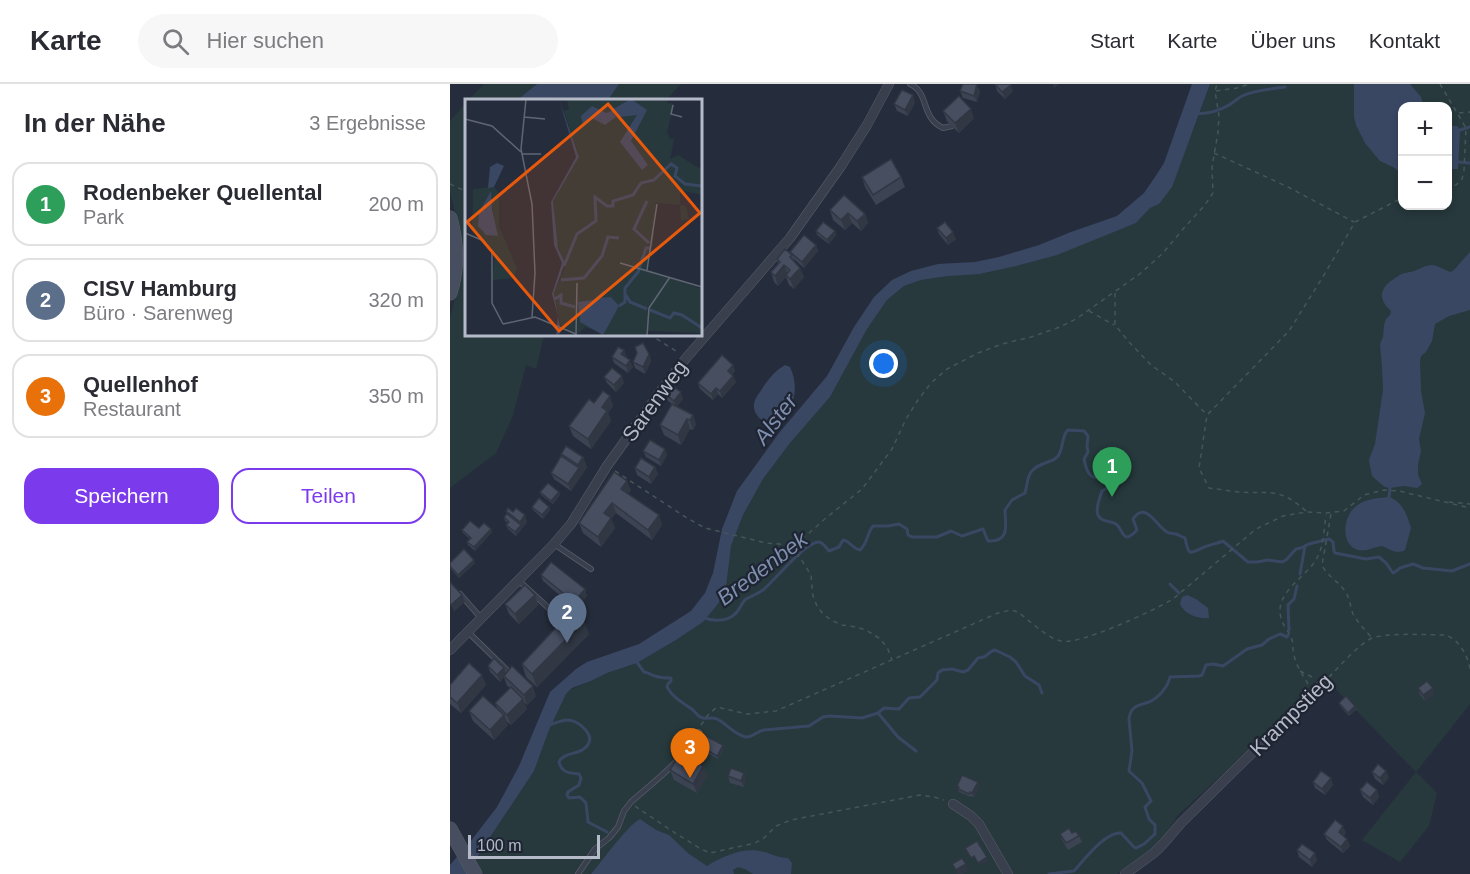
<!DOCTYPE html>
<html lang="de">
<meta charset="utf-8">
<style>
body{margin:0;font-family:Helvetica,sans-serif;background:#f7f7f7;color:#2b2b33}
.controls{position:absolute;right:18px;top:18px;display:grid;overflow:hidden;border-radius:12px;box-shadow:0 3px 9px #0003}
.controls button{width:54px;height:54px;display:grid;place-items:center;padding:0;border:0;border-bottom:2px solid #e1e1e2;background:#fff;color:#2b2b33;font:30px sans-serif}
.scale{position:absolute;left:18px;bottom:15px;width:132px;box-sizing:border-box;padding-left:6px;border:3px solid #b5bac8;border-top:0;font-size:16px;line-height:21px;white-space:nowrap;color:#b5bac8;-webkit-text-stroke:4px #1e2431;paint-order:stroke}
.you{position:absolute;left:434px;top:280px;width:21px;height:21px;margin:-15px;border:4px solid #fff;border-radius:50%;background:#1a73e8;box-shadow:0 0 0 9px #1a73e833}
.badge{display:grid;place-items:center;width:39px;height:39px;border-radius:50%;background:#7c3aed;color:#fff;font-size:20px;font-weight:700}
.pin{position:absolute;translate:-50% -50px;filter:drop-shadow(0 2px 3px #0008)}
.pin::after{content:'';position:absolute;top:32px;width:21px;height:18px;background:inherit;clip-path:polygon(0 0,100% 0,50% 100%)}
.list{margin:0;padding:0;list-style:none}
h2{display:flex;justify-content:space-between;align-items:center;height:78px;margin:0;padding:0 24px;font-size:26px}
h2 small{font-size:20px;font-weight:400;color:#7c7c81}
.list li{display:grid;grid-template-columns:39px 1fr auto;gap:18px;align-items:center;box-sizing:border-box;height:84px;margin:0 12px 12px;padding:0 12px;border:2px solid #e1e1e2;border-radius:18px}
.list b{display:block;font-size:22px;white-space:nowrap}
.list p{margin:0;font-size:20px;white-space:nowrap;color:#7c7c81}
.list em{font-size:20px;font-style:normal;color:#7c7c81}
.actions{display:flex;gap:12px;padding:18px 24px}
.actions a{flex:1;padding:14px 0;border:2px solid #7c3aed;border-radius:18px;text-align:center;font-size:21px;color:#7c3aed}
.actions .main{background:#7c3aed;color:#fff}
.icon{flex:none;width:33px;height:33px;fill:none;stroke:currentColor;stroke-width:2;stroke-linecap:round;stroke-linejoin:round}
.map{position:relative;flex:none;width:1020px;height:790px;overflow:hidden}
header{display:flex;align-items:center;gap:36px;box-sizing:border-box;height:84px;padding:0 30px;background:#fff;border-bottom:2px solid #e1e1e2}
header strong{font-size:28px}
nav{display:flex;gap:33px;margin-inline-start:auto;font-size:21px}
.search{width:420px;height:54px;background:#f7f7f7;display:flex;align-items:center;gap:15px;box-sizing:border-box;padding:0 21px;border-radius:33px;color:#7c7c81;font-size:22px}
main{display:flex}
aside{flex:1;background:#fff}
.map>svg:first-child{display:block}
.green{fill:#27393d;fill-rule:evenodd}
.water{fill:#3a4763}
.lines{fill:none;stroke-linecap:round;stroke-linejoin:round}
.stream{stroke:#3a4763;stroke-width:3}
.lane-casing{stroke:#575d6a;stroke-width:6}
.street-casing{stroke:#575d6a;stroke-width:10}
.secondary-casing{stroke:#575d6a;stroke-width:15}
.path{stroke:#45565a;stroke-width:1.5;stroke-dasharray:4.5 4.5;stroke-linecap:butt}
.lane{stroke:#393f4c;stroke-width:4.5}
.street{stroke:#393f4c;stroke-width:9}
.secondary{stroke:#474e5f;stroke-width:14}
.wall{fill:#3c4353}
.shaded-wall{fill:#313743}
.building{fill:#464e60;stroke:#313743;stroke-width:1.5}
.labels{text-anchor:middle;stroke-width:4.5;stroke-linejoin:round;paint-order:stroke}
.street-label{font-size:21px;fill:#b5bac8;stroke:#1e2431}
.water-label{font-size:22px;font-style:italic;fill:#7e8eae;stroke:#1e2431}
.inset-river{fill:none;stroke:#3a4763;stroke-width:3}
.inset-road{fill:none;stroke:#5f6574;stroke-width:1.5}
.view{fill:#e8590c;fill-opacity:0.15;stroke:#e8590c;stroke-width:3}
.inset-edge{fill:none;stroke:#b5bac8;stroke-width:3}
</style>
<header>
<strong>Karte</strong>
<div class="search"><svg class="icon" aria-label="search" viewBox="0 0 24 24"><circle cx="10" cy="10" r="6"/><path d="M15 15l6 6"/></svg>Hier suchen</div>
<nav><a>Start</a><a>Karte</a><a>Über uns</a><a>Kontakt</a></nav>
</header>
<main>
<aside>
<h2>In der Nähe<small>3 Ergebnisse</small></h2>
<ul class="list">
<li><span class="badge" style="background:#2e9e5b">1</span><div><b>Rodenbeker Quellental</b><p>Park</p></div><em>200 m</em></li>
<li><span class="badge" style="background:#5c6f8a">2</span><div><b>CISV Hamburg</b><p>Büro · Sarenweg</p></div><em>320 m</em></li>
<li><span class="badge" style="background:#e8710a">3</span><div><b>Quellenhof</b><p>Restaurant</p></div><em>350 m</em></li>
</ul>
<div class="actions"><a class="main">Speichern</a><a>Teilen</a></div>
</aside>
<div class="map">
<svg width="1020" height="790" viewBox="0 0 1020 790">
<rect width="100%" height="100%" fill="#252d3c"/>
<g class="green">
<polygon points="34,0 87,0 67,16 19,16"/>
<polygon points="169,0 231,0 216,16 158,16"/>
<path d="M760 0H1020V620L966 688 987 709 979 742 950 778 912 756 966 688 872 591 775 688 728 731 707 763 695 770 667 790H34L26 776 84 687 99 646 116 610 122 605 141 597 157 589 187 579 226 556 253 538 268 520 278 481 281 462 293 431 313 395 340 359 380 313 417 245 437 216 454 202 471 196 498 192 653 151 686 139 700 124 709 120 743 47ZM952 22H998V122H952Z"/>
<polygon points="16,19 16,250 94,251 86,285 76,281 63,331 46,369 0,404 0,233 6,211 11,152 0,108 0,37"/>
</g>
<g class="water">
<polygon points="87,0 169,0 158,16 67,16"/>
<polygon points="742,0 760,0 722,103 709,120 700,124 686,139 607,171 566,182 529,190 498,192 471,196 454,202 437,216 417,245 380,313 340,359 313,395 293,431 281,462 276,502 268,520 253,538 226,556 187,579 157,589 141,597 122,604 116,610 99,646 84,687 16,790 0,790 0,781 20,758 47,723 69,682 100,608 126,585 137,578 189,560 241,527 255,509 263,489 272,445 287,407 329,349 377,292 404,243 424,213 442,196 461,187 488,180 525,178 549,173 589,161 621,148 667,132 694,109 703,96 714,79"/>
<polygon points="904,0 960,0 971,13 974,22 952,22 952,90 943,83 930,77 915,59 906,41 904,33"/>
<polygon points="998,42 1007,42 1010,46 1008,85 998,85"/>
<path d="M1020 168V226L999 232 985 240 982 257 976 268 971 272 970 277 971 307 975 329 969 355 971 367 968 381V391L972 400 967 404 954 402 940 404 935 403 931 400 922 392 920 382 919 376 925 360 933 306 932 283 930 260 933 253 934 241 936 235 940 231 941 227C924 211 933 201 950 191 954 188 959 189 964 187 970 185 976 181 982 181 989 182 995 186 1000 188L1003 187Z"/>
<path d="M335 281 340 283C348 300 347 322 330 333 327 335 321 338 317 338 310 337 303 328 304 321 304 317 307 312 310 308 316 298 324 287 335 281Z"/>
<path d="M939 413C953 418 957 431 961 444L955 466C946 471 940 465 932 462 924 463 916 468 908 466 891 461 893 436 903 425 912 415 927 414 939 413Z"/>
<path d="M737 511 746 515 758 524 759 534C748 535 735 531 730 520L732 513Z"/>
<path d="M190 735 206 746 219 751 239 770 257 782C273 772 295 762 314 768 322 770 328 774 338 774L342 779 341 790H303L295 785 288 783 283 786 284 790H141C153 776 176 743 190 735Z"/>
</g>
<g class="lines">
<g class="stream">
<path d="M746 29C756 31 771 26 779 21 784 18 787 15 792 12 805 6 821 5 835 3"/>
<polyline points="1010,46 1020,43"/>
<polyline points="1009,78 1019,79"/>
<polyline points="939,413 940,404"/>
<polyline points="850,490 855,462"/>
<polyline points="720,500 729,509"/>
<path d="M254 534C263 537 277 538 285 530 290 526 291 519 296 515 302 512 307 510 313 506 324 497 356 457 369 458 374 459 376 464 379 467L389 463 393 456C400 457 403 465 410 466 418 459 417 449 423 442H438L449 440 457 445 458 451 462 453H487L501 447 512 452 533 445 538 457C561 458 555 440 555 426L562 416 575 409C579 394 576 386 595 379 600 377 604 377 608 372 614 364 611 352 618 346L634 347 638 352 637 362 638 368 634 375C637 391 640 394 656 396L658 400 657 404 652 407C650 414 645 424 648 431 652 439 660 436 666 440 674 446 672 462 687 446L683 435C696 416 706 442 717 448 720 450 722 449 726 450 729 451 732 453 735 454 736 458 737 466 740 468 743 469 747 466 750 465 757 461 766 460 773 457L798 478H807L818 476 832 478 836 476 846 465 851 464 859 460 879 455 883 458 884 467 885 469 916 475 929 473 936 479 943 489 945 488 950 484 963 480 973 484 1002 487 1020 480"/>
<polyline points="839,546 838,521 844,515 847,502"/>
<path d="M186 577 194 588C198 588 200 591 205 592 210 594 216 594 221 594V597L218 600 217 603C223 614 233 619 242 625 247 629 247 633 253 634 258 635 263 633 267 635 276 639 284 651 296 653 303 653 308 647 314 646L359 642 373 633 379 632 412 634 428 629 434 624 449 625 459 614 470 613 487 596 488 589 492 586 502 585 513 588 518 586 528 574 534 573 542 567 545 566 560 573 566 578 575 592 589 601 592 609"/>
<polyline points="428,629 448,653 466,667"/>
<path d="M99 641C105 639 112 636 118 636 129 637 146 651 137 662 129 672 114 667 109 678 112 689 119 689 129 690L131 694 129 701 118 708 117 711 119 714 130 713 136 719 138 738 157 748"/>
<path d="M599 790 624 787C634 776 656 747 671 749L684 763 686 764 694 760 705 750V741L699 735 695 723 701 717 692 699 679 687 682 667 679 635C681 621 688 622 699 618 709 614 718 602 720 593L749 592 752 591 756 581 763 580 773 582 797 565 812 561 819 555 830 550 837 553 838 551"/>
</g>
<g class="lane-casing">
<g id="lane">
<path d="M460 0C480 9 470 33 493 44L502 42"/>
<polyline points="104,460 141,485"/>
<polyline points="68,496 115,539"/>
<polyline points="10,510 31,534"/>
<polyline points="18,548 60,589"/>
<path d="M128 790 145 765 159 754 168 743 174 727 181 718C205 697 233 676 249 648"/>
</g>
</g>
<g class="street-casing">
<g id="street">
<polyline points="0,566 104,460 121,440 157,382 215,301 237,273 340,154 391,82 417,41 439,0"/>
<polyline points="503,720 521,732 529,740 558,790"/>
<polyline points="675,790 704,769 714,759 731,739 873,599"/>
</g>
</g>
<g class="secondary-casing">
<g id="secondary">
<path d="M0 134C7 159 8 184 0 209"/>
<polyline points="0,745 25,790"/>
</g>
</g>
<g class="path">
<polyline points="990,0 1016,44 1014,87 1012,95 1006,101 998,103"/>
<polyline points="766,7 787,4 799,0"/>
<polyline points="1009,29 1020,28"/>
<polyline points="764,69 838,103 904,138"/>
<polyline points="0,100 13,106 16,111"/>
<polyline points="665,209 665,241 679,258 701,281 725,298 757,331"/>
<polyline points="639,227 664,241"/>
<polyline points="199,250 229,269"/>
<polyline points="165,387 237,434 255,444 316,459 342,461 358,450 376,434 412,405 442,365 456,335 468,316 481,299 497,285 528,269 552,260 581,253 610,243 626,235 691,189 713,169 733,145 754,122 763,109 762,83 768,48 769,32 765,7 767,0"/>
<polyline points="999,418 1020,420"/>
<path d="M856 427C829 403 821 410 788 408 779 407 769 405 759 404L749 384 757 331 839 247 874 191 905 138 952 114"/>
<path d="M881 430 872 481C877 492 888 497 895 507 900 514 900 522 903 530 908 539 915 546 922 554"/>
<polyline points="342,461 361,491 363,512 367,522 373,530 381,536 392,541 406,543 416,546 429,554 437,563 442,576"/>
<polyline points="850,587 864,594"/>
<path d="M879 593C892 580 905 564 920 555 932 548 979 551 995 551 1009 555 1018 572 1020 585"/>
<path d="M858 600C853 591 846 582 844 571 842 566 844 559 841 553 839 548 834 543 832 537 821 508 858 494 868 472 874 460 874 444 876 431"/>
<path d="M251 641 258 631 267 623 297 630 326 627 548 529 561 526 568 528C580 537 597 554 611 557 628 562 705 526 723 515L806 445 833 432 857 428 876 429 894 427 914 411 934 406 949 407 1020 424"/>
<polyline points="185,722 222,747 251,765 260,769 305,759 314,754 326,742 341,736 470,711 484,713 494,716"/>
</g>
<use href="#lane" class="lane"/>
<use href="#street" class="street"/>
<use href="#secondary" class="secondary"/>
</g>
<g class="wall">
<polygon points="545,0 563,7 555,15 547,7"/>
<polygon points="510,7 530,7 527,18 513,14"/>
<polygon points="465,18 458,32 447,27 444,20"/>
<polygon points="493,27 524,34 509,49 497,37"/>
<polygon points="412,93 451,93 455,103 426,121 415,103"/>
<polygon points="380,126 415,130 418,139 411,147 402,139 395,146 383,136"/>
<polygon points="487,144 506,155 498,161 489,150"/>
<polygon points="366,147 385,147 386,151 379,160 367,151"/>
<polygon points="366,161 368,167 354,184 343,174 354,193 344,205 339,201 336,193 328,202 324,198 321,188 328,180 327,175 342,171 340,168"/>
<polygon points="174,266 176,273 183,283 178,289 164,279 162,273"/>
<polygon points="199,270 201,277 195,290 185,284 183,278"/>
<polygon points="283,281 285,287 282,291 286,298 272,314 268,310 263,316 250,305 248,299"/>
<polygon points="154,293 174,299 166,308 157,299"/>
<polygon points="214,309 233,315 227,322 243,331 246,341 243,346 240,345 231,361 214,351 210,341 222,320 217,316"/>
<polygon points="144,319 163,322 158,329 161,337 141,365 123,352 119,342"/>
<polygon points="193,367 217,371 211,382 196,373"/>
<polygon points="111,370 133,373 137,383 121,407 104,395 101,389 112,373"/>
<polygon points="205,383 208,390 201,400 187,391 185,384"/>
<polygon points="181,406 178,410 212,441 202,456 166,429 161,435 165,444 151,463 133,449 129,439"/>
<polygon points="90,408 109,408 110,411 103,420 91,411"/>
<polygon points="82,423 99,423 100,426 93,435 83,426"/>
<polygon points="56,427 77,438 66,452 58,445 56,441 58,439 55,437 54,433 57,430"/>
<polygon points="41,445 42,448 25,467 18,461 17,458 20,455 13,449 12,446"/>
<polygon points="0,479 25,479 9,494 0,484"/>
<polygon points="91,491 135,505 137,512 126,525 93,497"/>
<polygon points="85,511 88,521 69,540 59,530 55,520"/>
<polygon points="112,534 139,550 87,603 76,593 72,580 113,536"/>
<polygon points="38,582 54,584 56,589 86,612 77,621 74,618 77,625 61,641 56,637 58,641 44,656 23,637 19,627 47,624 45,619 60,604 57,602 54,593 50,598 40,588"/>
<polygon points="0,601 36,601 11,629 0,620"/>
<polygon points="968,604 985,610 975,617 970,611"/>
<polygon points="889,619 905,622 907,625 899,632 890,622"/>
<polygon points="248,661 274,665 268,675 249,665"/>
<polygon points="253,682 257,692 247,709 224,696 220,686"/>
<polygon points="922,688 939,693 933,701 925,695"/>
<polygon points="294,689 296,695 294,703 280,699 278,692"/>
<polygon points="528,698 529,702 524,713 521,712 521,713 509,708 507,702"/>
<polygon points="863,698 883,701 875,711 865,704"/>
<polygon points="910,706 927,706 929,713 923,721 913,713"/>
<polygon points="622,749 629,752 632,758 618,766 612,756 610,750"/>
<polygon points="896,749 893,752 897,755 900,762 893,769 877,756 874,750"/>
<polygon points="847,766 867,776 862,783 849,773"/>
</g>
<g class="shaded-wall">
<polygon points="527,0 530,7 527,18 524,12"/>
<polygon points="603,0 609,0 604,4"/>
<polygon points="561,1 563,7 555,15 552,8"/>
<polygon points="463,11 465,18 458,32 455,26"/>
<polygon points="521,25 524,34 509,49 505,39"/>
<polygon points="398,129 402,139 395,146 391,136"/>
<polygon points="415,130 418,139 411,147 407,137"/>
<polygon points="385,147 386,151 379,160 377,156"/>
<polygon points="503,148 506,155 498,161 496,154"/>
<polygon points="366,161 368,167 354,184 352,178"/>
<polygon points="334,181 338,191 328,202 325,192"/>
<polygon points="350,184 354,193 344,205 340,195"/>
<polygon points="174,266 176,273 174,277 171,270"/>
<polygon points="199,270 201,277 195,290 193,283"/>
<polygon points="180,276 183,283 178,289 176,282"/>
<polygon points="283,281 285,287 280,293 278,287"/>
<polygon points="172,292 174,299 166,308 164,301"/>
<polygon points="283,292 286,298 272,314 270,307"/>
<polygon points="266,304 268,310 263,316 261,310"/>
<polygon points="231,308 233,315 226,324 224,317"/>
<polygon points="160,312 163,322 158,329 161,337 141,365 138,355 152,323"/>
<polygon points="243,331 246,341 243,346 240,336"/>
<polygon points="237,335 240,345 231,361 228,351"/>
<polygon points="215,365 217,371 211,382 209,376"/>
<polygon points="133,373 137,383 121,407 118,400 129,384 128,381"/>
<polygon points="205,383 208,390 201,400 199,393"/>
<polygon points="177,397 181,406 175,415 171,405"/>
<polygon points="109,408 110,411 103,420 101,417"/>
<polygon points="162,419 166,429 161,435 165,444 151,463 148,453 154,429"/>
<polygon points="99,423 100,426 93,435 92,431"/>
<polygon points="75,431 77,438 66,452 65,448 71,441 70,438"/>
<polygon points="209,431 212,441 202,456 198,446"/>
<polygon points="41,445 42,448 25,467 24,463"/>
<polygon points="24,476 25,479 9,494 8,491"/>
<polygon points="135,505 137,512 126,525 124,518"/>
<polygon points="12,511 15,518 4,528 1,521"/>
<polygon points="85,511 88,521 69,540 65,530"/>
<polygon points="134,537 139,550 87,603 82,590"/>
<polygon points="54,584 56,590 50,598 47,591"/>
<polygon points="32,591 36,601 11,629 7,619"/>
<polygon points="83,602 86,612 77,621 74,611"/>
<polygon points="983,604 985,610 975,617 973,611"/>
<polygon points="73,615 77,625 61,641 57,631"/>
<polygon points="905,622 907,625 899,632 898,629"/>
<polygon points="54,631 58,641 44,656 40,646"/>
<polygon points="273,661 274,665 268,675 267,672"/>
<polygon points="253,682 257,692 247,709 243,700"/>
<polygon points="936,687 939,693 933,701 930,694"/>
<polygon points="294,689 296,695 294,703 291,697"/>
<polygon points="881,694 883,701 875,711 872,705"/>
<polygon points="528,698 529,702 524,713 522,709"/>
<polygon points="927,706 929,713 923,721 920,714"/>
<polygon points="893,742 896,749 891,755 889,748"/>
<polygon points="897,755 900,762 893,769 891,763"/>
<polygon points="865,769 867,776 862,783 860,776"/>
<polygon points="537,773 538,777 529,782 528,779"/>
<polygon points="516,780 518,787 513,790 507,790 506,786"/>
</g>
<g class="building">
<polygon points="513,0 527,0 524,12 510,7"/>
<polygon points="545,0 560,0 561,1 552,8"/>
<polygon points="452,6 463,11 455,26 444,20"/>
<polygon points="509,12 521,25 505,39 493,27"/>
<polygon points="441,75 451,93 423,111 412,93"/>
<polygon points="394,111 415,130 407,137 398,129 391,136 380,126"/>
<polygon points="373,138 385,147 377,156 366,147"/>
<polygon points="495,138 503,148 496,154 487,144"/>
<polygon points="354,151 366,161 352,178 340,168"/>
<polygon points="335,165 342,171 340,173 350,184 340,195 336,191 340,186 334,181 325,192 321,188 330,178 327,175"/>
<polygon points="193,259 199,270 193,283 183,278 187,269 185,263"/>
<polygon points="168,263 174,266 171,270 180,276 176,282 162,273"/>
<polygon points="272,271 283,281 278,287 283,292 270,307 266,304 261,310 248,299"/>
<polygon points="162,284 172,292 164,301 154,293"/>
<polygon points="221,301 231,308 224,317 214,309"/>
<polygon points="153,307 160,312 152,323 157,327 138,355 119,342 139,315 144,319"/>
<polygon points="222,320 243,331 240,336 237,335 228,351 210,341"/>
<polygon points="200,356 215,365 209,376 193,367"/>
<polygon points="116,362 133,373 128,381 111,370"/>
<polygon points="111,372 129,384 118,400 101,389"/>
<polygon points="191,374 205,383 199,393 185,384"/>
<polygon points="164,388 177,397 171,405 209,431 198,446 162,419 154,429 161,434 148,453 129,439"/>
<polygon points="98,399 109,408 101,417 90,408"/>
<polygon points="89,414 99,423 92,431 82,423"/>
<polygon points="58,424 63,428 66,424 75,431 70,438 56,427"/>
<polygon points="57,430 71,441 65,448 56,441 59,438 54,433"/>
<polygon points="20,437 29,444 34,439 41,445 24,463 17,458 21,454 12,446"/>
<polygon points="14,465 24,476 8,491 0,482 0,479"/>
<polygon points="101,478 135,505 124,518 91,491"/>
<polygon points="0,498 12,511 1,521 0,520"/>
<polygon points="75,501 85,511 65,530 55,520"/>
<polygon points="121,524 134,537 82,590 72,580 114,535 112,534"/>
<polygon points="44,574 54,584 47,591 38,582"/>
<polygon points="19,579 32,591 7,619 0,613 0,601"/>
<polygon points="62,582 83,602 74,611 54,592"/>
<polygon points="977,597 983,604 973,611 968,604"/>
<polygon points="61,603 73,615 57,631 45,619"/>
<polygon points="33,612 54,631 40,646 19,627"/>
<polygon points="896,612 905,622 898,629 889,619"/>
<polygon points="254,651 273,661 267,672 248,661"/>
<polygon points="230,669 253,682 243,700 220,686"/>
<polygon points="928,680 936,687 930,694 922,688"/>
<polygon points="281,684 294,689 291,697 278,692"/>
<polygon points="871,687 881,694 872,705 863,698"/>
<polygon points="512,691 528,698 522,709 520,708 519,710 508,705 509,703 507,702"/>
<polygon points="917,698 927,706 920,714 910,706"/>
<polygon points="885,736 893,742 889,748 897,755 891,763 874,750"/>
<polygon points="619,744 622,749 626,747 629,752 616,759 610,750"/>
<polygon points="527,757 537,773 528,779 524,772 521,774 515,764"/>
<polygon points="852,760 865,769 860,776 847,766"/>
<polygon points="512,774 516,780 506,786 502,780"/>
</g>
<g class="labels">
<g class="street-label">
<text transform="translate(205 317) rotate(-54)" y="7">Sarenweg</text>
<text transform="translate(841 631) rotate(-45)" y="7">Krampstieg</text>
</g>
<g class="water-label">
<text transform="translate(325 335) rotate(-53)" y="8">Alster</text>
<text transform="translate(312 484) rotate(-37)" y="8">Bredenbek</text>
</g>
</g>
<g transform="translate(15 15)">
<rect width="237" height="237" fill="#252d3c"/>
<path d="M102 0H203L202 4 209 5 202 33 205 40H209L205 60 213 56 237 71V96L215 91V106L221 107 224 120 216 122 215 106 191 104 188 146 182 170 237 190V234L183 232 180 237H146L120 228 113 235 96 227 89 194 100 168 91 141 88 102 114 58 99 12 104 10ZM29 88 34 94V127L52 169 49 179 27 181 30 157 21 143 7 133 8 90ZM25 94 30 126 17 133 14 113Z" fill="#27393d" fill-rule="evenodd"/>
<path d="M94 0 114 58 88 102 93 149 100 164 89 194 96 233 91 237 93 217 87 195 97 164 89 146 86 103 111 58ZM166 0 182 11 166 42 183 66 177 71 155 43 172 16 154 18 148 10ZM127 7 141 14 147 12 151 18 140 26 125 18 118 27 116 17ZM32 64 39 67 29 88 23 89 25 68ZM26 92 27 110 33 137 21 136 13 127 14 113ZM139 191 141 194 133 199 146 198 154 207 138 236 115 223 113 203 128 201Z" fill="#3a4763"/>
<path class="inset-river" d="M182 102 169 130 184 144M99 167 112 135 131 122 130 98 142 107H148V102L168 96 176 84 189 81 206 65 212 69 210 77 220 85 237 87M96 181 119 179 137 157 143 138 154 139M161 196 165 203 182 210M90 200 96 196V204L110 208M154 207 160 203V189L173 173 181 149H185M185 211 205 219 209 214 217 216 237 229"/>
<path class="inset-road" d="M61 0 56 50 67 105 70 174 67 218M208 6 206 15 217 18M59 18 80 20M0 20 27 27 56 53M57 55H76M0 134 19 142 27 153V204L38 225M155 164 237 188M182 171 192 105M38 225 70 218 111 235M111 236 112 184M182 237 184 209 205 178"/>
<path class="view" d="M143 5 235 114 94 232 2 123Z"/>
<rect width="237" height="237" class="inset-edge"/>
</g>
</svg>
<div class="controls">
<button>+</button>
<button>−</button>
</div>
<div class="scale">100 m</div>
<div class="you"></div>
<div class="pin badge" style="left:662px;top:413px;background:#2e9e5b">1</div>
<div class="pin badge" style="left:117px;top:559px;background:#5c6f8a">2</div>
<div class="pin badge" style="left:240px;top:694px;background:#e8710a">3</div>
</div>
</main>
